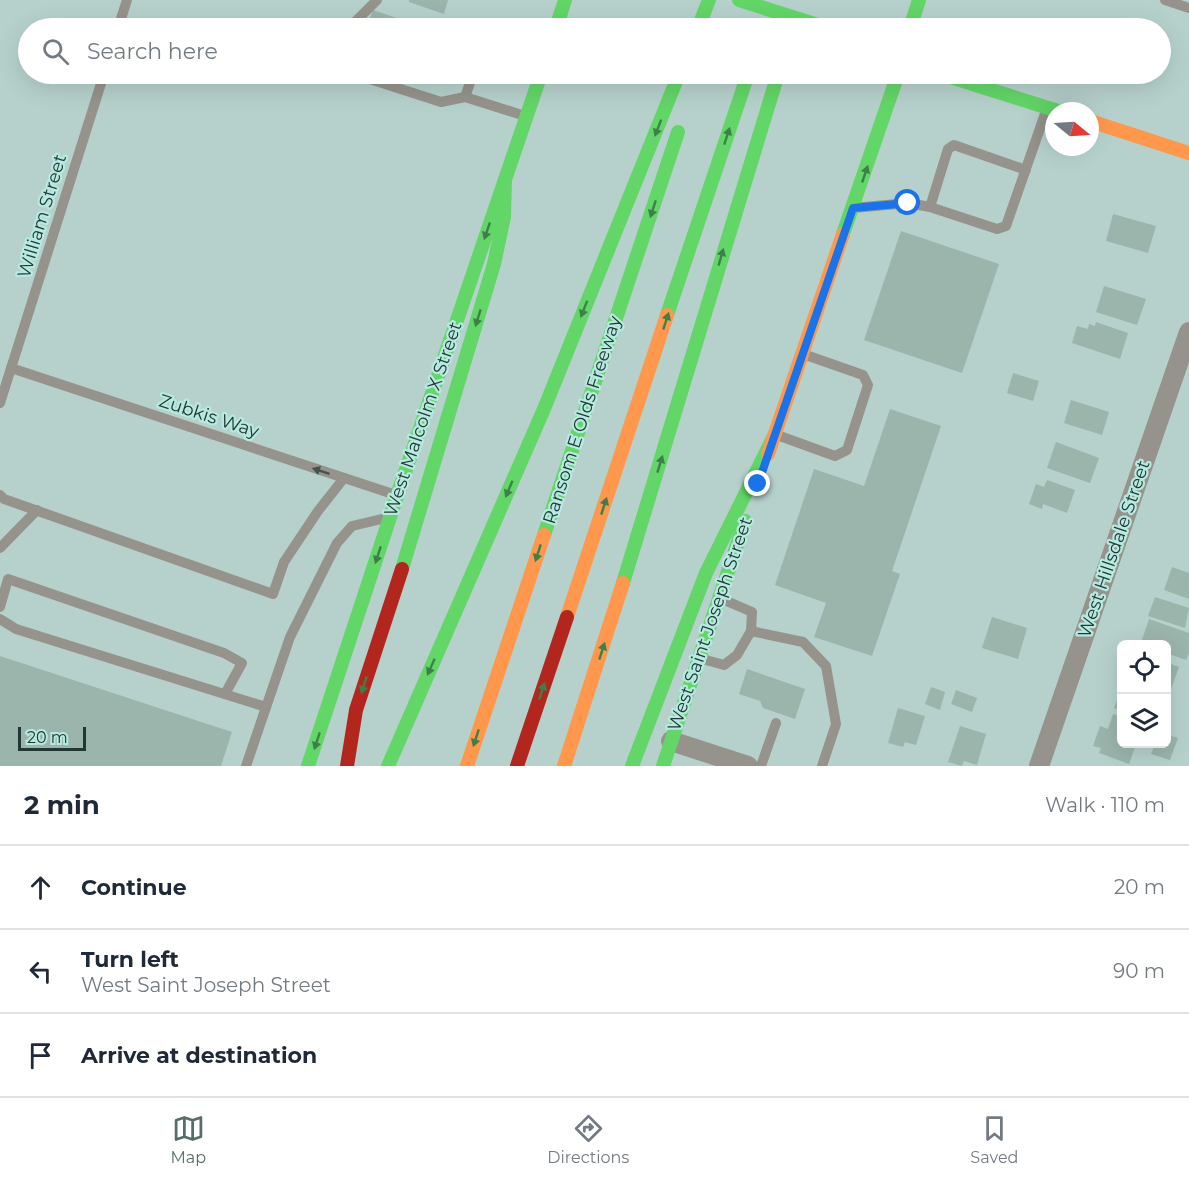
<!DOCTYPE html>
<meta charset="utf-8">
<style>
body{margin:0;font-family:Montserrat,sans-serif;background:#f6f6f7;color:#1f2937}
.controls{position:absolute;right:18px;bottom:18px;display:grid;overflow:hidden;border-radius:9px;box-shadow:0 6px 24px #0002}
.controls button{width:54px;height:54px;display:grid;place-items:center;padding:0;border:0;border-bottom:2px solid #e0e1e3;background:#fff;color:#1f2937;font:30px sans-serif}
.compass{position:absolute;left:1045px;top:102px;width:54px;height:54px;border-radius:50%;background:#fff;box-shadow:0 6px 24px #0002;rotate:108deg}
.scale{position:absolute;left:18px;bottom:15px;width:68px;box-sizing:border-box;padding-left:6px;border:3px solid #223733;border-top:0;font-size:16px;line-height:21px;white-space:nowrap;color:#223733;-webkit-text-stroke:4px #b6eae0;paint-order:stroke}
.stop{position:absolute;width:18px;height:18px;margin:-14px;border:4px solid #1a73e8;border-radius:50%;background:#fff}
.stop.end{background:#1a73e8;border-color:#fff;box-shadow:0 2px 6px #0008}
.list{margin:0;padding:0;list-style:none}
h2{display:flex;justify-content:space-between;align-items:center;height:78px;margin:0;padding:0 24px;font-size:26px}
h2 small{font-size:20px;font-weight:400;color:#747a83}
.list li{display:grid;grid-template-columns:39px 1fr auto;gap:18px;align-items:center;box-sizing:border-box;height:84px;padding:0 24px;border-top:2px solid #e0e1e3}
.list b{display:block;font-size:22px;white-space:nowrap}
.list p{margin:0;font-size:20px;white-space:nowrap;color:#747a83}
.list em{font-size:20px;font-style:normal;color:#747a83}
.icon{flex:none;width:33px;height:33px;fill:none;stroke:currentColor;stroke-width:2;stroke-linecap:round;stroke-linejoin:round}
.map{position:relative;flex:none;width:1189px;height:766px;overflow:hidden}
.search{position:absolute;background:#fff;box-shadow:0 6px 24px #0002;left:18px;right:18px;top:18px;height:66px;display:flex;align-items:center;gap:15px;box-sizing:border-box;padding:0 21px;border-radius:33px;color:#747a83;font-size:22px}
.sheet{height:330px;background:#fff}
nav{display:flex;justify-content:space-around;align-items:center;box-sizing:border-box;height:84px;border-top:2px solid #e0e1e3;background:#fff;font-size:16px;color:#747a83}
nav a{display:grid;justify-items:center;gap:3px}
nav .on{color:#566d69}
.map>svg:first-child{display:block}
.building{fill:#9bb5ac}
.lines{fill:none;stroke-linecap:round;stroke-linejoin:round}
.lane{stroke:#96938c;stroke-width:10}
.street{stroke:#96938c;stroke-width:20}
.fast{stroke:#63d668;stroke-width:14}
.slow{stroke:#ff974d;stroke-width:14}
.jam{stroke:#b3261e;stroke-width:14}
.fast-bridge{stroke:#63d668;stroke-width:14}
.oneway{fill:#3f7f4b}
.oneway2{fill:#45534e}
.route{stroke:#1a73e8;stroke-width:8}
.labels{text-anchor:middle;stroke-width:4.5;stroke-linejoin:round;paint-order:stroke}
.street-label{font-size:18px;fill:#223733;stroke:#b6eae0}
</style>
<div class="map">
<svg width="1189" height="766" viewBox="0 0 1189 766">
<rect width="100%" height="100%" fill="#b6d1cc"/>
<g class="building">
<polygon points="409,0 448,0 444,14 409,2"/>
<polygon points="373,10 426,28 366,28"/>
<polygon points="1113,214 1156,226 1148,253 1106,241"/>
<polygon points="901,231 999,264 962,373 864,340"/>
<polygon points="1104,286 1146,299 1137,325 1096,312"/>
<polygon points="1096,322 1128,333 1120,359 1072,343 1077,326 1088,329 1089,324 1095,326"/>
<polygon points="1013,373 1039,381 1033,401 1007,393"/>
<polygon points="1071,400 1109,412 1102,435 1064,423"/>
<polygon points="890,409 941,426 892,571 900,574 872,656 814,637 826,603 775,585 814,469 864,486"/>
<polygon points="1056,442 1099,458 1090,483 1047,468"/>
<polygon points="1047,480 1075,490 1067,513 1043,504 1042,509 1029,504 1036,484 1044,487"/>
<polygon points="1172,567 1189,573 1189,599 1164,590"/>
<polygon points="1155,597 1189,608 1185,628 1148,616"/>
<polygon points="992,617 1027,628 1018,659 982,648"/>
<polygon points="1149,619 1189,633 1189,653 1186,660 1166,653 1166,644 1141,643"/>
<polygon points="0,656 232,732 221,766 0,766"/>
<polygon points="1166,662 1179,667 1170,692 1166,691"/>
<polygon points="747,669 805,689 795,719 763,708 760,701 739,694"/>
<polygon points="931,687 945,692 940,710 925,704"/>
<polygon points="1122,687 1122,713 1118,712 1119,710 1114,708"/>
<polygon points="956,690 977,698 972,712 951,704"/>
<polygon points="898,708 925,716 916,745 905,742 903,747 888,743"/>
<polygon points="1113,714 1122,717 1122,744 1136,744 1129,764 1099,753 1101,748 1093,746 1100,726 1108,729"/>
<polygon points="960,726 986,734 977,765 964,761 962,766 948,762"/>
<polygon points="1166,734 1178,738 1170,760 1151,754 1155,744 1166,744"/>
</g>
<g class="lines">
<g class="lane">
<polyline points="1165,0 1189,8"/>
<polyline points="118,28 127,0"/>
<polyline points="352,28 354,23 377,0"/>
<polyline points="487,28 489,24 504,28"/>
<polyline points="354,74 441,102 465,97 525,116"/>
<polyline points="465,97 473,74"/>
<path d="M1026 170 954 145 948 149 930 207 997 229 1006 226C1019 188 1033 149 1046 111"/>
<polyline points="853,208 908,203 930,207"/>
<polyline points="11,368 396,495"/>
<polyline points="0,403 104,74"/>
<polyline points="777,435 835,456 847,450 868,385 863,375 803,354"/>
<polyline points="0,495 4,499 273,594 284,562 318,511 344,478"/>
<polyline points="0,548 37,510"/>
<polyline points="0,607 8,579 224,653 242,663 225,694"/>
<polyline points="0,619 16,629 266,707"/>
<polyline points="751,631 803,642 826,666 836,724 822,766"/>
<polyline points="699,658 724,665 737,655 751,631 752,612 722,599"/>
<polyline points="246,766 290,637 337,543 352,526 386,518"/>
<polyline points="761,766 776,723"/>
</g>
<g class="street">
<polyline points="671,741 748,766"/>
<polyline points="1039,766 1189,332"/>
</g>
<g class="fast">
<polyline points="556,28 565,0"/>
<polyline points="698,28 709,0"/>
<polyline points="910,28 919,0"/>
<polyline points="941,74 1058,111"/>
<polyline points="843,234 898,74"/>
<polyline points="667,315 748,74"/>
<polyline points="544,535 678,132"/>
<polyline points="402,569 494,264 504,217 505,180"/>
<polyline points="623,583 778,74"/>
<polyline points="308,766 397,496 541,74"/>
<polyline points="388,766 544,409 679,74"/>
<polyline points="632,766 706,573 775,434"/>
<polyline points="663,766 745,521"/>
</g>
<g class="slow">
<polyline points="1090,121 1189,153"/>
<polyline points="768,454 843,234"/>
<polyline points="567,617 667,315"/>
<polyline points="467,766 544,535"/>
<polyline points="564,766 623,583"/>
</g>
<g class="jam">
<polyline points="347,766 356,710 402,569"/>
<polyline points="517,766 567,617"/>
</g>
<polyline class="fast-bridge" points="739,0 827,28"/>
</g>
<defs><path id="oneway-solid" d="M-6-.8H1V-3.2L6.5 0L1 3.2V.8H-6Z" transform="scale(1.5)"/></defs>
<g class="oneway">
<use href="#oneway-solid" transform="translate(658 128) rotate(111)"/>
<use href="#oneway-solid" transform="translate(727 136) rotate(-72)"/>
<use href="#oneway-solid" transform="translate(865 174) rotate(-71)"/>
<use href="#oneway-solid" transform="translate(653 209) rotate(108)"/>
<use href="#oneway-solid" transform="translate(487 231) rotate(109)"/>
<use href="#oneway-solid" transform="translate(721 257) rotate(-74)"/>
<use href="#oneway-solid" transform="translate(584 309) rotate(111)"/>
<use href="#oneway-solid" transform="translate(478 318) rotate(107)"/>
<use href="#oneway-solid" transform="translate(666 321) rotate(-72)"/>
<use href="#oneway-solid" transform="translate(660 464) rotate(-73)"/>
<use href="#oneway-solid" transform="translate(509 489) rotate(113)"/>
<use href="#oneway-solid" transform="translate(604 506) rotate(-72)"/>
<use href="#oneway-solid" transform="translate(538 553) rotate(108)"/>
<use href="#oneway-solid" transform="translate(378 555) rotate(108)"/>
<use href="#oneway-solid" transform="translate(602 651) rotate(-72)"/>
<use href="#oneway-solid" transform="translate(431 667) rotate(114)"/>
<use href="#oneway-solid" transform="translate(364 685) rotate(108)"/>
<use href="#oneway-solid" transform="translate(542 691) rotate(-72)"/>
<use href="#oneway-solid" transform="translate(476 738) rotate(108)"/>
<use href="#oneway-solid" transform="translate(317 741) rotate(108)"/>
</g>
<use class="oneway2" href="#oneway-solid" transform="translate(321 471) rotate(-162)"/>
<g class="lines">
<polyline class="route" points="758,484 853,208 908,203"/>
</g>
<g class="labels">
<g class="street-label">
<text transform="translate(42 216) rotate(-73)" y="6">William Street</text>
<text transform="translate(209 416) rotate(18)" y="6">Zubkis Way</text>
<text transform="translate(423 419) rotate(-71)" y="6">West Malcolm X Street</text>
<text transform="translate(582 420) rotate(-72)" y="6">Ransom E Olds Freeway</text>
<text transform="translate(1114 549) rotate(-71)" y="6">West Hillsdale Street</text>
<text transform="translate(710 624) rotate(-71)" y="6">West Saint Joseph Street</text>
</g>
</g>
</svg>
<div class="controls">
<button><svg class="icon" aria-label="locate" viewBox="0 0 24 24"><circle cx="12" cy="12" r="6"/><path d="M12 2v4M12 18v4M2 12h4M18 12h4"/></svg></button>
<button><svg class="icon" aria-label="layers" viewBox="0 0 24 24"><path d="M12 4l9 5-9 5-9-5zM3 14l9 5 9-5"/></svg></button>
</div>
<svg class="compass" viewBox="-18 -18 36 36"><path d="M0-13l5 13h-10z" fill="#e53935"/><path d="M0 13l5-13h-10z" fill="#747a83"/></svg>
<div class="scale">20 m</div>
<div class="stop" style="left:908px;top:203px"></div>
<div class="stop end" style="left:758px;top:484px"></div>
<div class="search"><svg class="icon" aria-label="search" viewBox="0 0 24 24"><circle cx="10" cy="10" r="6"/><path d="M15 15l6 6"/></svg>Search here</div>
</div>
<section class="sheet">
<h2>2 min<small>Walk · 110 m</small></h2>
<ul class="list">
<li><svg class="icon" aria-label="ahead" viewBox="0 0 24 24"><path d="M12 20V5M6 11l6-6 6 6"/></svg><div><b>Continue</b></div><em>20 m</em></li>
<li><svg class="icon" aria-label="left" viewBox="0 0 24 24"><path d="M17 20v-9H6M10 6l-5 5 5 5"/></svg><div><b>Turn left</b><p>West Saint Joseph Street</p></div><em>90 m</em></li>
<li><svg class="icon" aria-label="arrive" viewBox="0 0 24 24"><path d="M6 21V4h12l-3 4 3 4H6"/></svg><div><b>Arrive at destination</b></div></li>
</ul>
</section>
<nav>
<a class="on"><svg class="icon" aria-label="map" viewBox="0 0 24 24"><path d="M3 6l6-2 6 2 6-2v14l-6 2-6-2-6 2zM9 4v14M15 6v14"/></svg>Map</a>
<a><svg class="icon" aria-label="directions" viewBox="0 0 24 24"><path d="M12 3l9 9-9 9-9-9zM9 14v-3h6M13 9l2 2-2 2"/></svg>Directions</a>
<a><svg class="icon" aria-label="saved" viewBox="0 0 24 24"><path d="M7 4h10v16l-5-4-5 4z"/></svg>Saved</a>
</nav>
